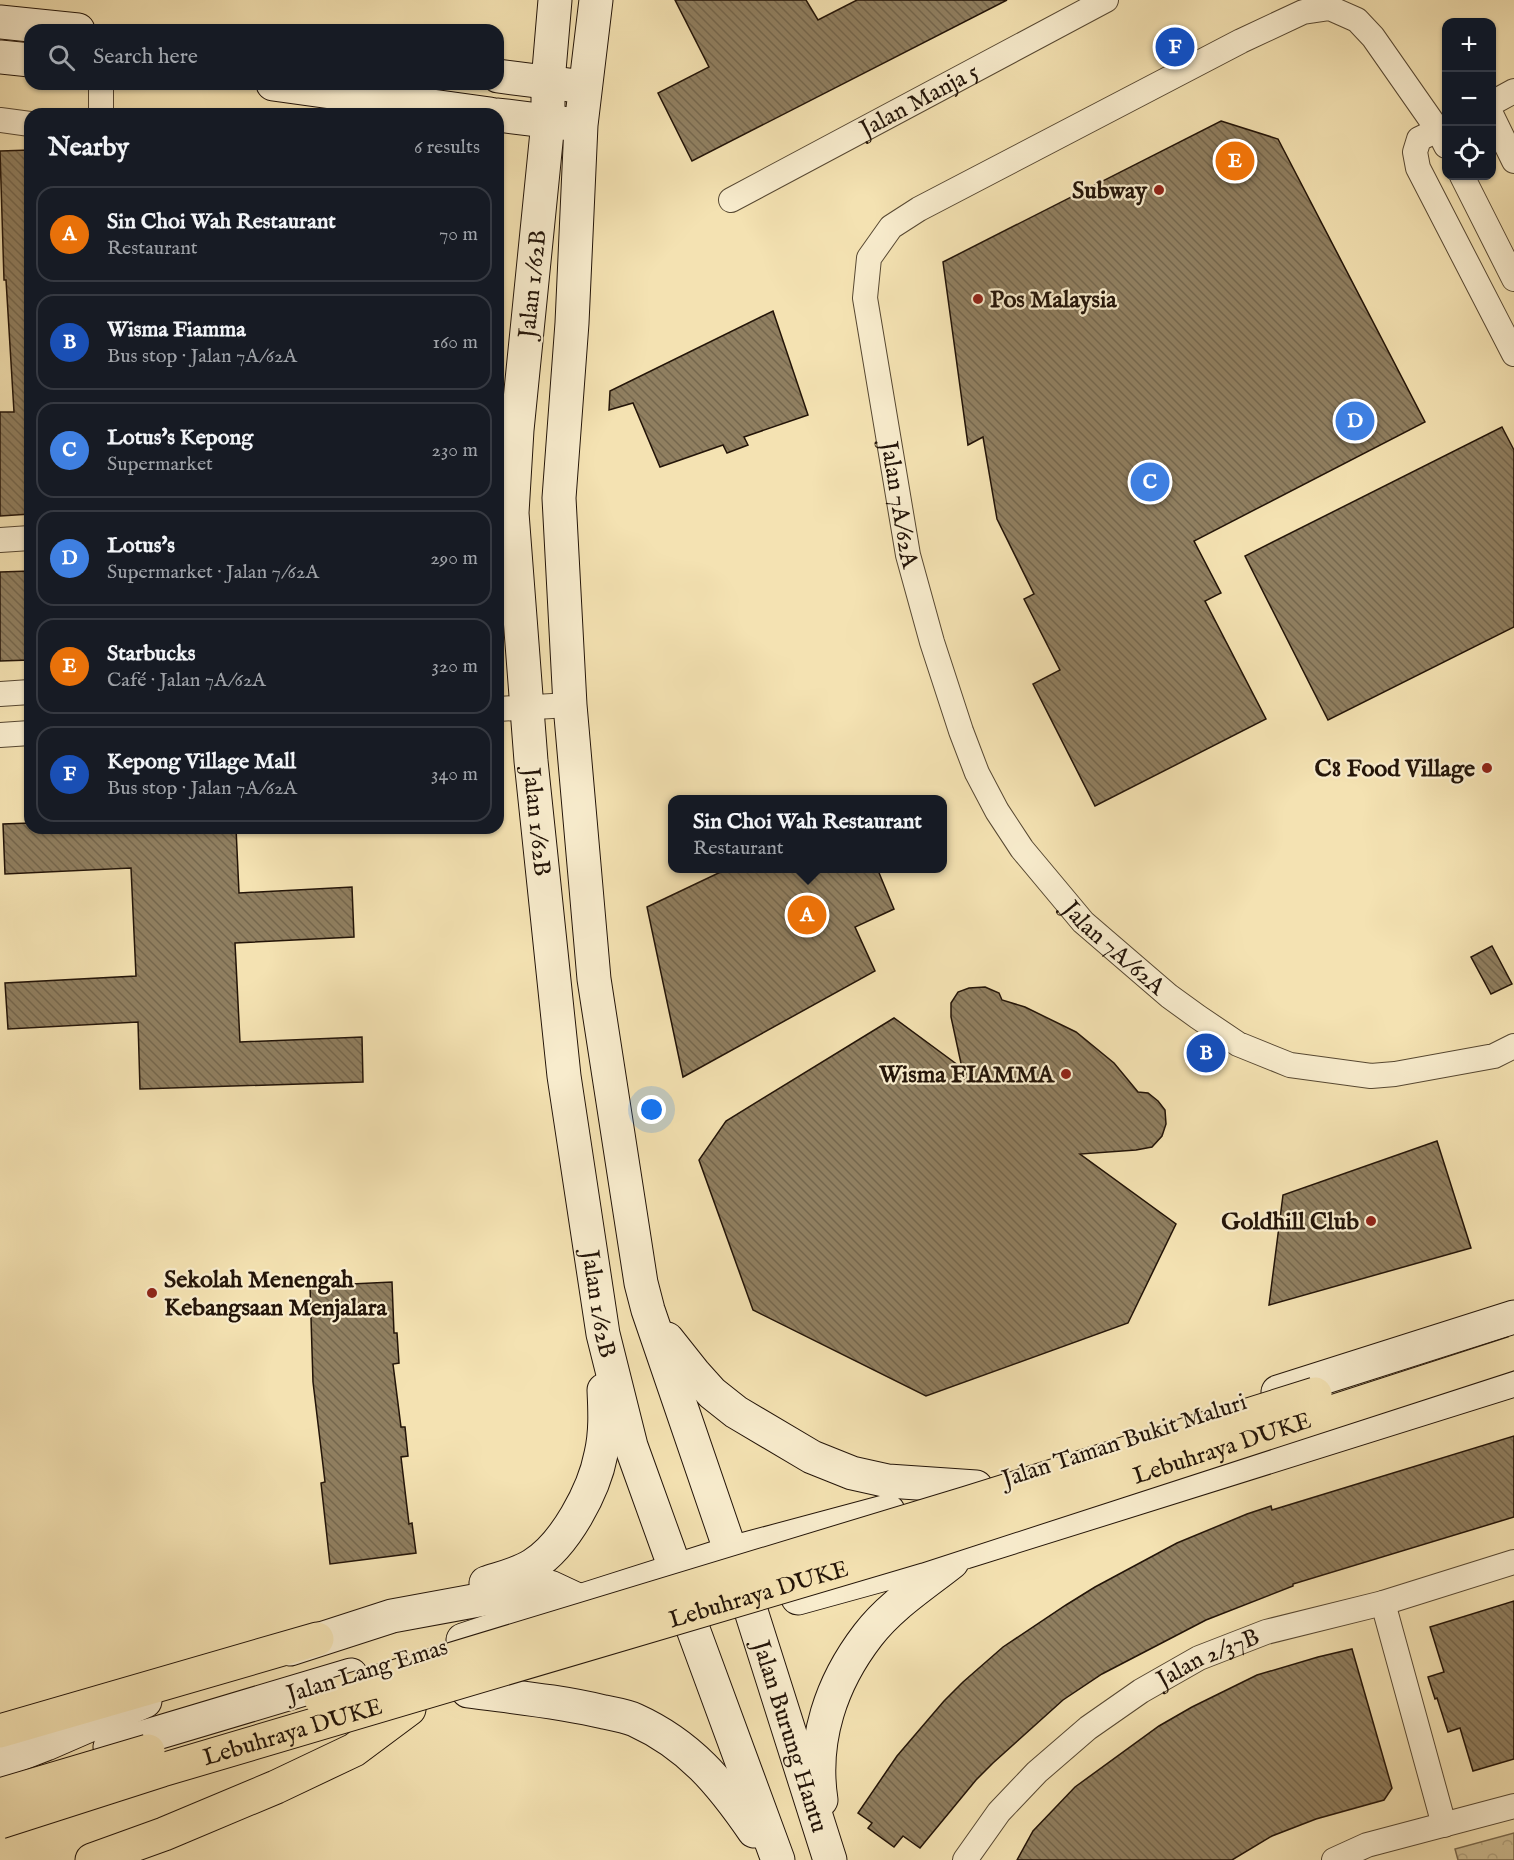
<!DOCTYPE html>
<meta charset="utf-8">
<style>
body{margin:0;font-family:"IM FELL English",serif;background:#242831;color:#f1f3f6}
.controls{position:absolute;right:18px;top:18px;display:grid;overflow:hidden;border-radius:12px;box-shadow:0 2px 4px #0004}
.controls button{width:54px;height:54px;display:grid;place-items:center;padding:0;border:0;border-bottom:2px solid #363941;background:#171b24;color:#f1f3f6;font:30px sans-serif}
.you{position:absolute;left:652px;top:1110px;width:21px;height:21px;margin:-15px;border:4px solid #fff;border-radius:50%;background:#1a73e8;box-shadow:0 0 0 9px #1a73e833}
.badge{display:grid;place-items:center;width:39px;height:39px;border-radius:50%;background:#c59692;color:#fff;font-size:20px;font-weight:700}
.pin{position:absolute;translate:-50% -50%;border:3px solid #fff;box-shadow:0 2px 6px #0006}
.popup{position:absolute;left:668px;top:795px;width:279px;height:78px;box-sizing:border-box;display:grid;place-content:center;border-radius:12px;background:#171b24;filter:drop-shadow(0 2px 4px #0005);font-size:20px;white-space:nowrap;color:#9ea1a6}
.popup b{font-size:22px;color:#f1f3f6}
.popup::after{content:'';position:absolute;left:50%;top:100%;margin-left:-12px;border:12px solid transparent;border-top-color:#171b24}
.list{margin:0;padding:0;list-style:none}
h2{display:flex;justify-content:space-between;align-items:center;height:78px;margin:0;padding:0 24px;font-size:26px}
h2 small{font-size:20px;font-weight:400;color:#9ea1a6}
.list li{display:grid;grid-template-columns:39px 1fr auto;gap:18px;align-items:center;box-sizing:border-box;height:96px;margin:0 12px 12px;padding:0 12px;border:2px solid #363941;border-radius:18px}
.list b{display:block;font-size:22px;white-space:nowrap}
.list p{margin:0;font-size:20px;white-space:nowrap;color:#9ea1a6}
.list em{font-size:20px;font-style:normal;color:#9ea1a6}
.icon{flex:none;width:33px;height:33px;fill:none;stroke:currentColor;stroke-width:2;stroke-linecap:round;stroke-linejoin:round}
.map{position:relative;flex:none;width:1514px;height:1860px;overflow:hidden}
.search{position:absolute;background:#171b24;box-shadow:0 2px 4px #0004;left:24px;top:24px;width:480px;height:66px;display:flex;align-items:center;gap:15px;box-sizing:border-box;padding:0 21px;border-radius:18px;color:#9ea1a6;font-size:22px}
.panel{position:absolute;background:#171b24;box-shadow:0 2px 4px #0004;left:24px;top:108px;width:480px;height:726px;border-radius:18px}
.map>svg:first-child{display:block}
.park{fill:url(#park-crowns);stroke:#7a6a4e;stroke-width:1.5}
.building{fill:url(#building-back-hatch);stroke:#231408;stroke-width:1.5}
.lines{fill:none;stroke-linecap:round;stroke-linejoin:round}
.street-casing{stroke:#574832;stroke-width:26}
.secondary-casing{stroke:#231408;stroke-width:35}
.highway-casing{stroke:#231408;stroke-width:35}
.street{stroke:#f8eccd;stroke-width:24}
.secondary{stroke:#f8eccd;stroke-width:33}
.highway{stroke:#f4e2b2;stroke-width:33}
.highway-bridge-casing{stroke:#231408;stroke-width:35;stroke-linecap:butt}
.highway-bridge{stroke:#f4e2b2;stroke-width:33}
.poi-dot{fill:#8f2418;stroke:#f8eccd;stroke-width:2}
.labels{text-anchor:middle;stroke-width:4.5;stroke-linejoin:round;paint-order:stroke}
.street-label{font-size:24px;fill:#231408;stroke:#f8eccd}
.poi-label{font-size:24px;font-weight:bold;fill:#231408;stroke:#f8eccd;text-anchor:end}
</style>
<div class="map">
<svg width="1514" height="1860" viewBox="0 0 1514 1860">
<defs>
<pattern id="park-crowns" width="20" height="18" patternUnits="userSpaceOnUse" patternTransform="scale(1.5)"><rect width="20" height="18" fill="#d0bf95"/><path d="M2 6a3 3 0 1 1 6 0M12 15a3 3 0 1 1 6 0" fill="none" stroke="#b2a37f"/></pattern>
<pattern id="building-back-hatch" width="6" height="6" patternUnits="userSpaceOnUse" patternTransform="scale(1.5)"><rect width="6" height="6" fill="#907f60"/><path d="M-1 5l2 2M0 0l6 6M5-1l2 2" fill="none" stroke="#75674d"/></pattern>
</defs>
<rect width="100%" height="100%" fill="#f4e2b2"/>
<filter id="stains"><feTurbulence type="fractalNoise" baseFrequency=".00333" numOctaves="4"/><feColorMatrix values="0 0 0 0 .2 0 0 0 0 .09 0 0 0 0 .02 0 0 0 .5 -.17"/></filter>
<radialGradient id="worn" r=".72"><stop offset=".6" stop-color="#630" stop-opacity="0"/><stop offset="1" stop-color="#630" stop-opacity=".3"/></radialGradient>
<polygon class="park" points="1514,1833 1514,1860 1458,1860 1455,1849"/>
<g class="building">
<polygon points="675,0 806,0 818,20 857,0 1007,0 692,161 658,93 709,67"/>
<polygon points="1221,121 1278,139 1425,422 1194,541 1221,593 1205,601 1266,719 1095,806 1033,684 1060,670 1024,599 1034,594 997,519 983,437 968,445 943,262"/>
<polygon points="30,150 30,514 0,516 0,412 14,412 6,280 4,280 0,151"/>
<polygon points="773,311 808,415 744,437 748,445 727,453 723,445 660,467 633,403 609,410 610,391"/>
<polygon points="1502,427 1514,450 1514,627 1328,720 1245,556"/>
<polygon points="30,571 30,660 0,661 0,572"/>
<polygon points="30,823 30,828 236,828 239,893 352,887 354,937 235,943 240,1042 362,1037 363,1082 140,1089 138,1022 8,1029 5,983 136,976 131,868 5,874 3,824"/>
<polygon points="729,868 877,868 894,909 855,927 875,971 683,1077 647,907"/>
<polygon points="1492,946 1512,984 1491,994 1471,957"/>
<polygon points="985,987 999,993 1002,1000 1025,1007 1076,1032 1114,1063 1138,1092 1148,1093 1158,1101 1165,1110 1166,1124 1162,1136 1152,1147 1136,1150 1080,1154 1176,1224 1128,1323 926,1396 753,1310 699,1160 726,1121 894,1018 962,1068 951,1017 951,1003 958,992 969,988"/>
<polygon points="1437,1141 1471,1248 1269,1305 1283,1195"/>
<polygon points="392,1282 394,1333 397,1333 399,1363 393,1364 401,1427 405,1427 408,1456 401,1457 409,1524 412,1523 416,1553 330,1564 321,1483 325,1482 313,1382 310,1286"/>
<polygon points="1514,1436 1514,1517 1293,1584 1293,1586 1206,1620 1102,1674 1063,1700 993,1763 976,1780 920,1848 903,1836 894,1847 868,1828 872,1823 858,1813 897,1756 944,1701 963,1682 1003,1647 1066,1605 1095,1587 1177,1543 1247,1514 1271,1506 1272,1510"/>
<polygon points="1514,1601 1514,1759 1473,1771 1460,1728 1448,1732 1437,1698 1435,1699 1428,1677 1444,1672 1430,1627"/>
<polygon points="1352,1649 1392,1788 1384,1800 1316,1819 1272,1836 1232,1860 1017,1860 1033,1831 1075,1787 1159,1726 1192,1707 1257,1675 1318,1657"/>
</g>
<g class="lines">
<g class="street-casing">
<g id="street">
<polyline points="101,84 101,114"/>
<polyline points="1492,103 1514,91"/>
<polyline points="1492,116 1514,161"/>
<polyline points="0,120 30,124"/>
<polyline points="1446,126 1419,139 1415,152 1418,168 1514,354"/>
<path id="s1" d="M1446 146 1438 130 1373 37 1357 20 1330 8 1303 12 1241 41 919 209 891 227 869 258 865 298 908 555 932 642 961 731 977 773 997 811 1022 849 1083 922 1169 996 1198 1017 1238 1044 1290 1065 1371 1076 1395 1074 1494 1056 1514 1046"/>
<polyline points="1462,176 1514,279"/>
<path id="s2" d="M731 200 1106 0"/>
<polyline points="0,540 30,538"/>
<polyline points="0,694 30,692"/>
<polyline points="498,709 570,705"/>
<polyline points="0,735 30,733"/>
<polyline points="1383,1603 1444,1825"/>
<path id="s3" d="M965 1860 999 1812 1037 1772 1088 1728 1141 1691 1199 1658 1266 1632 1383 1603 1514 1562"/>
<polyline points="1334,1860 1367,1845 1514,1806"/>
</g>
</g>
<g class="secondary-casing">
<g id="secondary">
<path id="s4" d="M555 0 548 82V122L517 430 512 513 531 761 564 1076 603 1334 631 1446 676 1571 693 1629 778 1860"/>
<path id="s5" d="M596 0 581 125 572 323 559 498 570 705 594 979 641 1283 648 1310 751 1611 830 1860"/>
<polyline points="0,22 78,30"/>
<polyline points="0,57 30,60"/>
<polyline points="498,76 569,85"/>
<polyline points="273,84 490,114"/>
<polyline points="498,115 570,124"/>
<polyline points="667,1339 694,1373 712,1393 736,1412 812,1457 852,1473 888,1481 976,1487"/>
<polyline points="1278,1392 1514,1317"/>
<path d="M486 1583C501 1578 519 1574 533 1565 565 1545 594 1491 601 1454 606 1433 605 1411 604 1390"/>
<polyline points="798,1598 965,1552 1514,1380"/>
<polyline points="463,1640 580,1601 731,1553 888,1511"/>
<polyline points="290,1649 392,1616 550,1587 580,1601"/>
<path d="M468 1691C513 1697 559 1701 604 1712 614 1714 626 1716 635 1720 690 1745 721 1783 754 1831"/>
<polyline points="110,1747 351,1675"/>
<polyline points="0,1762 46,1744 145,1701"/>
<path d="M821 1800C812 1740 831 1683 868 1635 890 1606 923 1585 952 1562"/>
</g>
</g>
<g class="highway-casing">
<g id="highway">
<polyline points="0,1731 317,1639"/>
<polyline points="92,1860 164,1834 276,1787 354,1750 409,1709"/>
</g>
</g>
<use href="#street" class="street"/>
<use href="#secondary" class="secondary"/>
<use href="#highway" class="highway"/>
<g class="highway-bridge-casing">
<g id="highway-bridge">
<polyline points="321,1699 967,1503 1315,1394"/>
<polyline points="0,1795 148,1751"/>
<path id="s6" d="M0 1822 162 1770 916 1547 1514 1353"/>
</g>
</g>
<use href="#highway-bridge" class="highway-bridge"/>
</g>
<g class="poi-dot">
<circle cx="1159" cy="190" r="6"/>
<circle cx="978" cy="299" r="6"/>
<circle cx="1487" cy="768" r="6"/>
<circle cx="1066" cy="1074" r="6"/>
<circle cx="1371" cy="1221" r="6"/>
<circle cx="152" cy="1293" r="6"/>
</g>
<g class="labels">
<g class="street-label">
<text dy="8" stroke="none"><textPath href="#s2" startOffset="213">Jalan Manja 5</textPath></text>
<text transform="translate(532 284) rotate(-84)" y="8">Jalan 1/62B</text>
<text dy="8" stroke="none"><textPath href="#s1" startOffset="964">Jalan 7A/62A</textPath></text>
<text dy="8" stroke="none"><textPath href="#s4" startOffset="825">Jalan 1/62B</textPath></text>
<text dy="8" stroke="none"><textPath href="#s1" startOffset="1468">Jalan 7A/62A</textPath></text>
<text dy="8" stroke="none"><textPath href="#s4" startOffset="1311">Jalan 1/62B</textPath></text>
<text transform="translate(1124 1440) rotate(-18)" y="8">Jalan Taman Bukit Maluri</text>
<text dy="8" stroke="none"><textPath href="#s6" startOffset="1278">Lebuhraya DUKE</textPath></text>
<text dy="8" stroke="none"><textPath href="#s6" startOffset="792">Lebuhraya DUKE</textPath></text>
<text dy="8" stroke="none"><textPath href="#s3" startOffset="321">Jalan 2/37B</textPath></text>
<text transform="translate(367 1670) rotate(-17)" y="8">Jalan Lang Emas</text>
<text dy="8" stroke="none"><textPath href="#s6" startOffset="306">Lebuhraya DUKE</textPath></text>
<text dy="8" stroke="none"><textPath href="#s5" startOffset="1767">Jalan Burung Hantu</textPath></text>
</g>
<g class="poi-label">
<text x="1147" y="198">Subway</text>
<text x="990" y="307" text-anchor="start">Pos Malaysia</text>
<text x="1475" y="776">C8 Food Village</text>
<text x="1054" y="1082">Wisma FIAMMA</text>
<text x="1359" y="1229">Goldhill Club</text>
<text x="164" y="1287" text-anchor="start">Sekolah Menengah<tspan x="164" dy="28">Kebangsaan Menjalara</tspan></text>
</g>
</g>
<rect width="100%" height="100%" filter="url(#stains)"/>
<rect width="100%" height="100%" fill="url(#worn)"/>
</svg>
<div class="controls">
<button>+</button>
<button>−</button>
<button><svg class="icon" aria-label="locate" viewBox="0 0 24 24"><circle cx="12" cy="12" r="6"/><path d="M12 2v4M12 18v4M2 12h4M18 12h4"/></svg></button>
</div>
<div class="you"></div>
<div class="pin badge" style="left:807px;top:915px;background:#e8710a">A</div>
<div class="popup"><b>Sin Choi Wah Restaurant</b>Restaurant</div>
<div class="pin badge" style="left:1206px;top:1053px;background:#1a4fb4">B</div>
<div class="pin badge" style="left:1150px;top:482px;background:#3f7fe0">C</div>
<div class="pin badge" style="left:1355px;top:421px;background:#3f7fe0">D</div>
<div class="pin badge" style="left:1235px;top:161px;background:#e8710a">E</div>
<div class="pin badge" style="left:1175px;top:47px;background:#1a4fb4">F</div>
<div class="search"><svg class="icon" aria-label="search" viewBox="0 0 24 24"><circle cx="10" cy="10" r="6"/><path d="M15 15l6 6"/></svg>Search here</div>
<section class="panel">
<h2>Nearby<small>6 results</small></h2>
<ul class="list">
<li><span class="badge" style="background:#e8710a">A</span><div><b>Sin Choi Wah Restaurant</b><p>Restaurant</p></div><em>70 m</em></li>
<li><span class="badge" style="background:#1a4fb4">B</span><div><b>Wisma Fiamma</b><p>Bus stop · Jalan 7A/62A</p></div><em>160 m</em></li>
<li><span class="badge" style="background:#3f7fe0">C</span><div><b>Lotus's Kepong</b><p>Supermarket</p></div><em>230 m</em></li>
<li><span class="badge" style="background:#3f7fe0">D</span><div><b>Lotus's</b><p>Supermarket · Jalan 7/62A</p></div><em>290 m</em></li>
<li><span class="badge" style="background:#e8710a">E</span><div><b>Starbucks</b><p>Café · Jalan 7A/62A</p></div><em>320 m</em></li>
<li><span class="badge" style="background:#1a4fb4">F</span><div><b>Kepong Village Mall</b><p>Bus stop · Jalan 7A/62A</p></div><em>340 m</em></li>
</ul>
</section>
</div>
